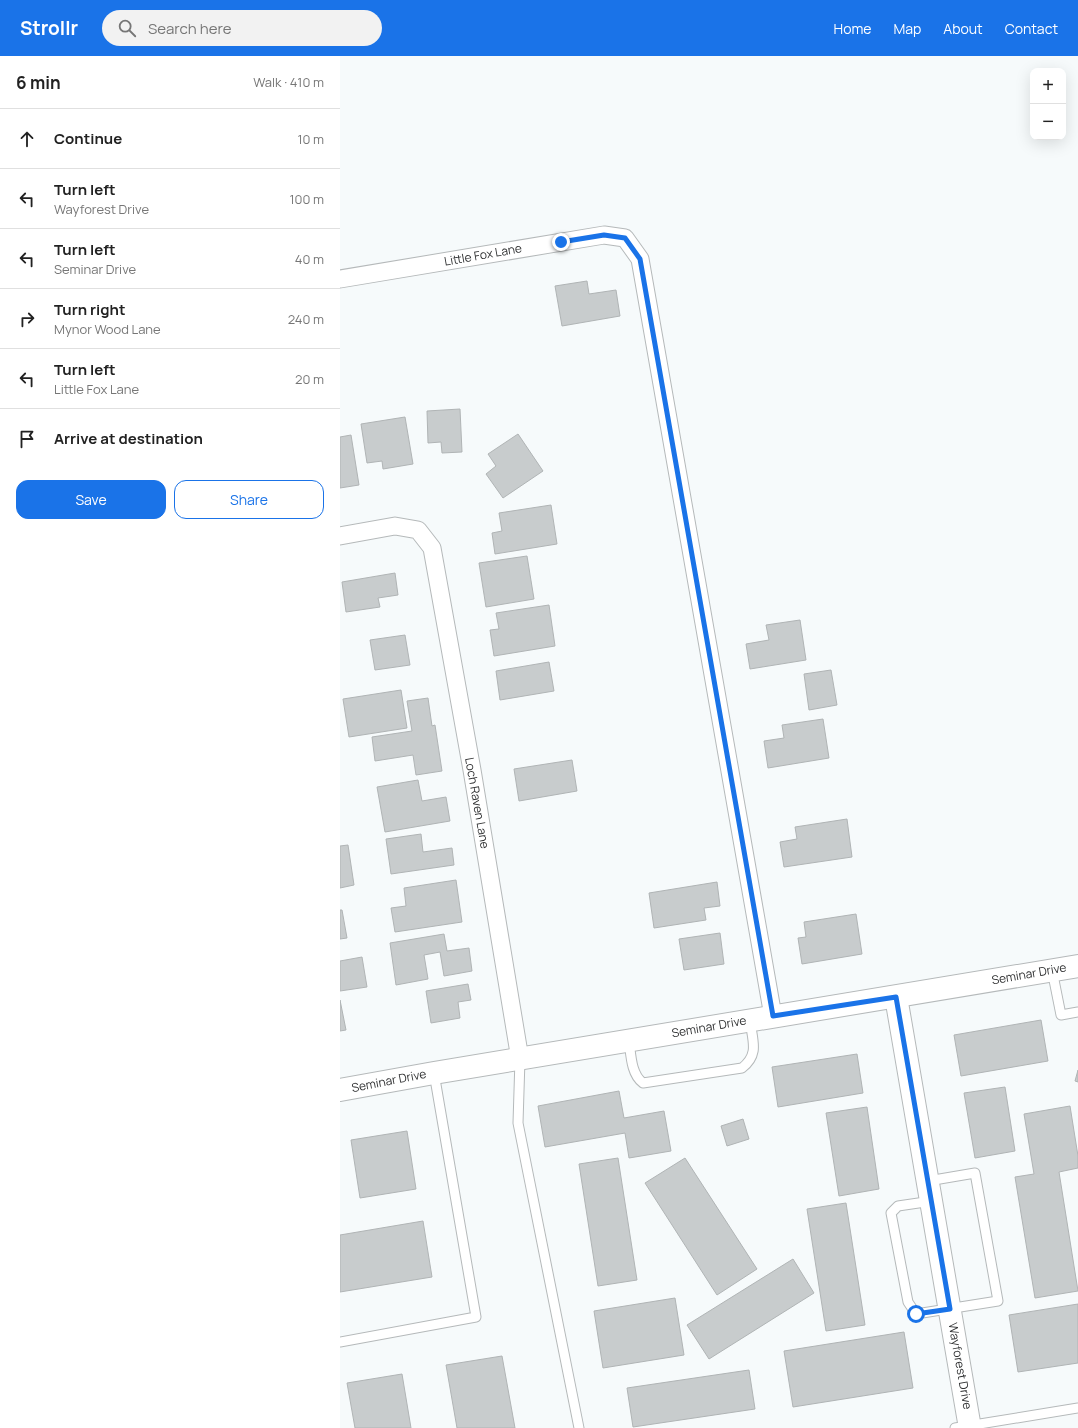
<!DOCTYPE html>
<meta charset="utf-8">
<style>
body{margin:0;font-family:Manrope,sans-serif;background:#f2f2f2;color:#222}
.controls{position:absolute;right:12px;top:12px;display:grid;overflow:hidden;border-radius:8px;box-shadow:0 4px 16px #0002}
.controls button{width:36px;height:36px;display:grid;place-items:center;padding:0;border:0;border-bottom:1px solid #e0e0e0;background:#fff;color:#222;font:20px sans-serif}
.stop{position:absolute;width:12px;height:12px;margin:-9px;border:3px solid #1a73e8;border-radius:50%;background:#fff}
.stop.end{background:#1a73e8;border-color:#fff;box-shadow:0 1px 4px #0008}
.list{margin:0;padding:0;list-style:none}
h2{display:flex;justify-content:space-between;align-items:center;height:52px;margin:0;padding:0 16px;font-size:17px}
h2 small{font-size:13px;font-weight:400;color:#767676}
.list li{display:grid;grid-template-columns:26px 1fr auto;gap:12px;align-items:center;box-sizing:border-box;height:60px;padding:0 16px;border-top:1px solid #e0e0e0}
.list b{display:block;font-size:15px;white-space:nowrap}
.list p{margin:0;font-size:13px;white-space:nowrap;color:#767676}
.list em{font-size:13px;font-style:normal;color:#767676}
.actions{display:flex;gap:8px;padding:12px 16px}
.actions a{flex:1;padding:9px 0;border:1px solid #1a73e8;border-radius:12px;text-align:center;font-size:14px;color:#1a73e8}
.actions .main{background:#1a73e8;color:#fff}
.icon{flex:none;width:22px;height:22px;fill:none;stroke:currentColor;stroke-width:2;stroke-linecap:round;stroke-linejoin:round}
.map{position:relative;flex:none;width:738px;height:1372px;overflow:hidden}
header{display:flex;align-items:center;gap:24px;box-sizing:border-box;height:56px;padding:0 20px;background:#1a73e8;color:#fff}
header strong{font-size:19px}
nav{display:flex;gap:22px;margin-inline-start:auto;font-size:14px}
.search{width:280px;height:36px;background:#f2f2f2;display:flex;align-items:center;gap:10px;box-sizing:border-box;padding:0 14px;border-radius:22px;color:#767676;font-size:15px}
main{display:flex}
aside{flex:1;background:#fff}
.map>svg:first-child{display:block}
.building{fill:#c8cccd;stroke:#b0b4b5}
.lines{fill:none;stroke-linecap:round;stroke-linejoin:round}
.service-casing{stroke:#b5b9ba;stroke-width:11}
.minor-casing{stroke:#b5b9ba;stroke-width:19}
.tertiary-casing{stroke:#b5b9ba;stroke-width:24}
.service{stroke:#fff;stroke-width:9}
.minor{stroke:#fff;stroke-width:17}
.tertiary{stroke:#fff;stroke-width:22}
.route{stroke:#1a73e8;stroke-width:5}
.labels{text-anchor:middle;stroke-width:3;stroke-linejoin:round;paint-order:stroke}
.street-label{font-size:12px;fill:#313233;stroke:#fff}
</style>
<header>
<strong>Strollr</strong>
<div class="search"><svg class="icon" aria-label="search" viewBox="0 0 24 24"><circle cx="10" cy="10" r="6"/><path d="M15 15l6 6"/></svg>Search here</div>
<nav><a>Home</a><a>Map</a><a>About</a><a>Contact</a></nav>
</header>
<main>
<aside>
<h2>6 min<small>Walk · 410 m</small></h2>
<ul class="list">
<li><svg class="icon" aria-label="ahead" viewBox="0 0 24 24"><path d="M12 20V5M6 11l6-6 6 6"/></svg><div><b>Continue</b></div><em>10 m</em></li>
<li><svg class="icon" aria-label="left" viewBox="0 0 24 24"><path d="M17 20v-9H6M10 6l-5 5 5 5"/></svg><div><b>Turn left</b><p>Wayforest Drive</p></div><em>100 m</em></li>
<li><svg class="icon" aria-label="left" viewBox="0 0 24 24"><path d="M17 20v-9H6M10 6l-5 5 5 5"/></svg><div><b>Turn left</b><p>Seminar Drive</p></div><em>40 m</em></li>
<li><svg class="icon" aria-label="right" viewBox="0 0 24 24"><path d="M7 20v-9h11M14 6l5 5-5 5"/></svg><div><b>Turn right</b><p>Mynor Wood Lane</p></div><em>240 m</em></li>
<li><svg class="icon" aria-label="left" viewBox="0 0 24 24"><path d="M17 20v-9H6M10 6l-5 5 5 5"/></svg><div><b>Turn left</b><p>Little Fox Lane</p></div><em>20 m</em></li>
<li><svg class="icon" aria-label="arrive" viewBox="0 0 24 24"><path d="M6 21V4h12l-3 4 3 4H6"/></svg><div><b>Arrive at destination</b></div></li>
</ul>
<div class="actions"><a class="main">Save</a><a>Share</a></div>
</aside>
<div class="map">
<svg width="738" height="1372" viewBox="0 0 738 1372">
<rect width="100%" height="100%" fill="#f6fafb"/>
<g class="building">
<polygon points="247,225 249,238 276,234 280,260 222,270 215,230"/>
<polygon points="120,353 122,396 102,397 101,386 88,387 87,355"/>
<polygon points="65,361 73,408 43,413 42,405 27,407 21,368"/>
<polygon points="178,378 203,415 163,442 146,418 156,410 148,398"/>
<polygon points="11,379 19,429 0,432 0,381"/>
<polygon points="211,449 217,488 155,498 152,477 162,475 159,457"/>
<polygon points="187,500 194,543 146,551 139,507"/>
<polygon points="55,517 58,539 38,542 40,551 6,556 2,526"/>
<polygon points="209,549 215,590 154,600 150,574 159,573 156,557"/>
<polygon points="460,564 466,604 410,613 406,588 429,584 426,569"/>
<polygon points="65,579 70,609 35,614 30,584"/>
<polygon points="209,606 214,635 160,644 156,615"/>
<polygon points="491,614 497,649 469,654 464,618"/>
<polygon points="61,634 67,672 9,681 3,643"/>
<polygon points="88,642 92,670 95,669 102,715 76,719 73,699 35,705 32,681 72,675 67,645"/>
<polygon points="483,663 489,702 428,712 424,685 444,682 442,669"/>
<polygon points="232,704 237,735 179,745 174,713"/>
<polygon points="78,724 82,745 106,741 110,765 45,776 37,731"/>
<polygon points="507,763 512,801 444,811 440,786 457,783 455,771"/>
<polygon points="81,778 83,796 112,792 114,809 51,818 46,783"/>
<polygon points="8,789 14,829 0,832 0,790"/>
<polygon points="116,824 122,866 55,876 51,852 66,850 64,832"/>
<polygon points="377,826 380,850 364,852 366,864 314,872 309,837"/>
<polygon points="0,854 2,854 7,882 0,883"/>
<polygon points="516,858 522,898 462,908 458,882 466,881 464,866"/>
<polygon points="380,877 384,908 344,914 339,883"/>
<polygon points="104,878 107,895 129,892 132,915 104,920 100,896 84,899 88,923 56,929 50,887"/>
<polygon points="22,901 27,931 0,935 0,905"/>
<polygon points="128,928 131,944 118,946 120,962 91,967 86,935"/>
<polygon points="0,944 6,974 0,975"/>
<polygon points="701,964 708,1005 621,1020 614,979"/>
<polygon points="517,998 523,1037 438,1051 432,1011"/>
<polygon points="738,1014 738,1026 735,1025"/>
<polygon points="665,1031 675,1095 635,1102 624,1037"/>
<polygon points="279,1035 284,1062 324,1055 331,1095 289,1102 285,1077 205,1091 198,1050"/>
<polygon points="730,1050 738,1100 738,1112 719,1116 738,1235 695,1242 675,1121 694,1118 684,1058"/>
<polygon points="527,1051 539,1133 499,1140 486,1057"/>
<polygon points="403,1063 409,1083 387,1090 381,1070"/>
<polygon points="67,1075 76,1133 20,1142 11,1084"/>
<polygon points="278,1102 297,1224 258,1230 239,1108"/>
<polygon points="345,1102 417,1213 377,1239 305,1127"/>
<polygon points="506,1147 525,1269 486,1275 467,1153"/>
<polygon points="83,1165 92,1221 0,1236 0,1179"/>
<polygon points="453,1203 474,1237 369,1303 347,1269"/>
<polygon points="335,1242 344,1299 263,1312 254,1255"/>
<polygon points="738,1248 738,1307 678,1316 669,1259"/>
<polygon points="564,1276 573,1332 453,1351 444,1295"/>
<polygon points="162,1300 175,1372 117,1372 106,1309"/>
<polygon points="409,1314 415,1353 293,1371 287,1332"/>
<polygon points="62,1318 71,1372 15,1372 7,1327"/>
</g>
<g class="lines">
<g class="service-casing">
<g id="service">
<polyline points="712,914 721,959 738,956"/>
<path d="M289 985C291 999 291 1018 303 1027L402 1012C420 998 412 984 410 964"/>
<polyline points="180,1003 178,1067 239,1372"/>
<polyline points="588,1125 635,1117 658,1245 576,1258 568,1246 551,1157 558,1150 592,1145"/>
<polyline points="0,1286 136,1261 94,1017"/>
<polyline points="615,1372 738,1352"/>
</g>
</g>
<g class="minor-casing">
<g id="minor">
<polyline points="0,223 264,179 285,182 300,203 433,960"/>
<polyline points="0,480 55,470 78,474 92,492 132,714 180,1003"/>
</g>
</g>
<g class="tertiary-casing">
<g id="tertiary">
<polyline points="556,941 630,1372"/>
<polyline points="0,1034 94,1017 738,910"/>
</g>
</g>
<use href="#service" class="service"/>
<use href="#minor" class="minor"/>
<use href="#tertiary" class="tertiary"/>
</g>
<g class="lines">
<polyline class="route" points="221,186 264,179 285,182 300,203 433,960 556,941 610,1253 576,1258"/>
</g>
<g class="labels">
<g class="street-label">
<text transform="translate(143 199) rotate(-10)" y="4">Little Fox Lane</text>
<text transform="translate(137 747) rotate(80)" y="4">Loch Raven Lane</text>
<text transform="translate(689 918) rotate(-10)" y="4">Seminar Drive</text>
<text transform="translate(369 971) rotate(-10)" y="4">Seminar Drive</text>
<text transform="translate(49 1025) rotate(-11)" y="4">Seminar Drive</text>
<text transform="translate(620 1310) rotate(80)" y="4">Wayforest Drive</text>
</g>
</g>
</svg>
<div class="controls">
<button>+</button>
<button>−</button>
</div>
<div class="stop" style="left:576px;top:1258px"></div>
<div class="stop end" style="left:221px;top:186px"></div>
</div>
</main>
